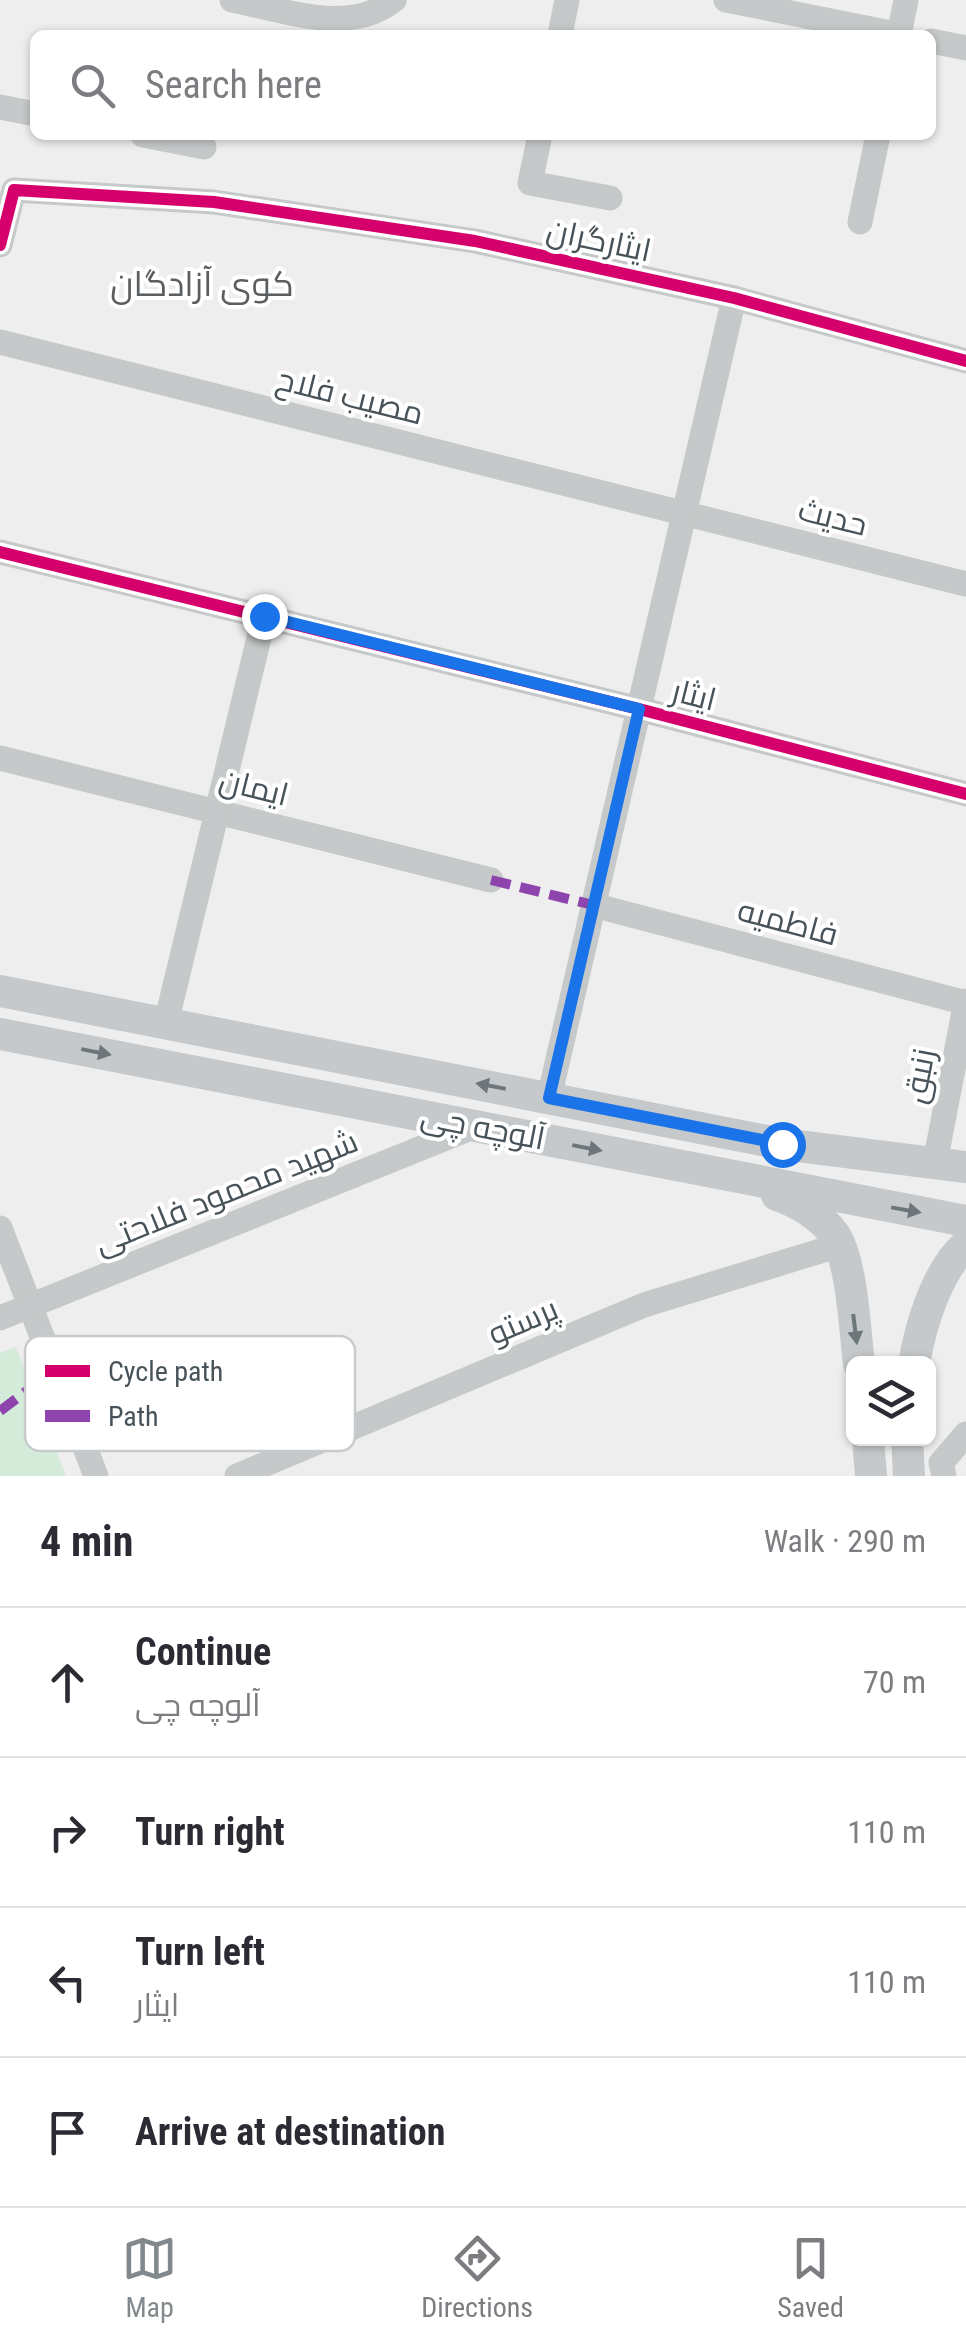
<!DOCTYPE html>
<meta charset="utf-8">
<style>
body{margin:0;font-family:"Roboto Condensed",Cairo,sans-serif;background:#f2f2f3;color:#2b2b33}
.controls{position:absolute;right:30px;bottom:30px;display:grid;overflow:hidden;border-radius:15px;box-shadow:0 2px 8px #0004}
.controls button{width:90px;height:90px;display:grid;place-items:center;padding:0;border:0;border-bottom:2px solid #e1e1e2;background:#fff;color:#2b2b33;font:50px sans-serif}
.stop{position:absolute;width:30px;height:30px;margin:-22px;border:8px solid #1a73e8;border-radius:50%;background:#fff}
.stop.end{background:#1a73e8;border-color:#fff;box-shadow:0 2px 10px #0008}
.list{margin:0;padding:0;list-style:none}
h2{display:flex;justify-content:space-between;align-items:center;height:130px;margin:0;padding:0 40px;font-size:42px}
h2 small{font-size:32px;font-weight:400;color:#7c7c81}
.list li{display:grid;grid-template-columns:65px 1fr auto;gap:30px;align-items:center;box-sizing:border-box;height:150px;padding:0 40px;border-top:2px solid #e1e1e2}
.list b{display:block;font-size:38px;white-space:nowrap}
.list p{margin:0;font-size:32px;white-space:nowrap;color:#7c7c81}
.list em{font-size:32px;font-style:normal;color:#7c7c81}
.icon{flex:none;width:55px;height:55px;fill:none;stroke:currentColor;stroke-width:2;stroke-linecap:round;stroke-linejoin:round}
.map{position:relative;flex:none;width:966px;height:1476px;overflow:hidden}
.search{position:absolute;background:#fff;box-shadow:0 2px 8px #0004;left:30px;right:30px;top:30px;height:110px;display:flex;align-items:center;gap:25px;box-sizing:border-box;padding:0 35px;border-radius:15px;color:#7c7c81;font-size:38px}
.sheet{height:730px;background:#fff}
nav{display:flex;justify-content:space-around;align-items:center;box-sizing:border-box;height:140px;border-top:2px solid #e1e1e2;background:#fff;font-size:28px;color:#7c7c81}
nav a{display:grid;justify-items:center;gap:5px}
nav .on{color:#81898c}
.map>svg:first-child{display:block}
.green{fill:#d4ebda}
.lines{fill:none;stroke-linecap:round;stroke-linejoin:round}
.street{stroke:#c6c9c9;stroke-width:25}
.secondary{stroke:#c6c9cb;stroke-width:32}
.quiet{stroke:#8e44ad;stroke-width:10;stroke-dasharray:20 10;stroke-linecap:butt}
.cycleway-casing{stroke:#fff;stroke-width:19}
.cycleway{stroke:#d6006c;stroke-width:12}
.oneway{fill:#6d767a}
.route{stroke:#1a73e8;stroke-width:12}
.labels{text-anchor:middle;stroke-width:8;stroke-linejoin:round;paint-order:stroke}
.street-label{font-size:32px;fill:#475358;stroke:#fff}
.neighbourhood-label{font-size:35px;fill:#5a5e61;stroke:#fff}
.key{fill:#fff;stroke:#c8cbcd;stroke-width:2.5}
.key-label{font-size:28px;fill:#475358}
</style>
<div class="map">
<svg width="966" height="1476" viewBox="0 0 966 1476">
<rect width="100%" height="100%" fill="#eee"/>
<polygon class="green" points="16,1347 66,1476 0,1476 0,1353"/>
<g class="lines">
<g class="street">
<path d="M232 0C284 10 349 36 394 0"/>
<polyline points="726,0 901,35"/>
<polyline points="560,35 567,0"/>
<polyline points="899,35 906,0"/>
<polyline points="931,41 966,48"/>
<polyline points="0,107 35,114"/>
<polyline points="143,135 204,147"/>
<polyline points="540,135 530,183 610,198"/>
<polyline points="860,222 878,135"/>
<polyline points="0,245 14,190 214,202 475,241 734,298 966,361"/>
<polyline points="0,342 966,584"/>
<polyline points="0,552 639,709 966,794"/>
<polyline points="0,758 491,880"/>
<polyline points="593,905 966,1003"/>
<polyline points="166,1023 264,617"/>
<polyline points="549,1098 734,298"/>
<polyline points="935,1163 966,1001"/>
<polyline points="0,1228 96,1476"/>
<polyline points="0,1318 476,1126"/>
<polyline points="237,1476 644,1305 840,1245"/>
<polyline points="944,1476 941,1463 966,1434"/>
</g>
<g class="secondary">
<polyline points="0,991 782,1144 966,1167"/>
<polyline points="0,1034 966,1221"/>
<path d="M777 1195C798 1202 821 1216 834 1234 852 1259 855 1332 859 1364"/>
<path d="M914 1364C920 1327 937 1270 966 1245"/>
<polyline points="868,1438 871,1476"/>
<polyline points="907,1438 909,1476"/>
</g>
<g class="quiet">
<polyline points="491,880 593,905"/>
<polyline points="0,1411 32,1387 57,1378"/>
</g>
<g class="cycleway-casing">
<g id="cycleway">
<polyline points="0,245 14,190 214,202 475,241 734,298 966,361"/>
<polyline points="0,552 639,709 966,794"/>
</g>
</g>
<use href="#cycleway" class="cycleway"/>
</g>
<defs><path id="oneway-solid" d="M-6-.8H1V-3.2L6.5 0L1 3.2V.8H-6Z" transform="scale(2.5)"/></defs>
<g class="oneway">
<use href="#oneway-solid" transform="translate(96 1052) rotate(11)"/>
<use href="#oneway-solid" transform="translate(491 1086) rotate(-169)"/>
<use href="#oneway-solid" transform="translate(587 1148) rotate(11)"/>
<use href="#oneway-solid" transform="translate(906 1210) rotate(10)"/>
<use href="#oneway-solid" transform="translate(855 1329) rotate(83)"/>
</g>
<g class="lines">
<polyline class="route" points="264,616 639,709 549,1098 782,1144"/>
</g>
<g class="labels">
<g class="street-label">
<text transform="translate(599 240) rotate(12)" y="11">ایثارگران</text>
<text transform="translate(350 396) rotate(14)" y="11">مصیب فلاح</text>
<text transform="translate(833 517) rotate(14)" y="11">حدیث</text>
<text transform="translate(694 695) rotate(14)" y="11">ایثار</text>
<text transform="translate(254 787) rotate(14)" y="11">ایمان</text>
<text transform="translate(788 922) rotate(15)" y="11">فاطمیه</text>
<text transform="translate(919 1076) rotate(-79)" y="11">زنبق</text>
<text transform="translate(483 1127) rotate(11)" y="11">آلوچه چی</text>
<text transform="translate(226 1192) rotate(-22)" y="11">شهید محمود فلاحتی</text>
<text transform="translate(523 1321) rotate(-23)" y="11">پرستو</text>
</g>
<g class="neighbourhood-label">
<text x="202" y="296">کوی آزادگان</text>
</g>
</g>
<rect x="25" y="1336" width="330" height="115" rx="15" class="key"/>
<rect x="45" y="1365" width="45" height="12" fill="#d6006c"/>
<rect x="45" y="1410" width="45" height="12" fill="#8e44ad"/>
<g class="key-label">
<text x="108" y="1381">Cycle path</text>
<text x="108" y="1426">Path</text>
</g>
</svg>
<div class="controls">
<button><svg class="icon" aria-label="layers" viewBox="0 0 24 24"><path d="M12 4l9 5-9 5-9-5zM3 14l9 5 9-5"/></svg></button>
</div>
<div class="stop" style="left:782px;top:1144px"></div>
<div class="stop end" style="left:264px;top:616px"></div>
<div class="search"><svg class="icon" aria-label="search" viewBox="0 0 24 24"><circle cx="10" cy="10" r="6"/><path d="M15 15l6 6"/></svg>Search here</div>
</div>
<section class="sheet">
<h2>4 min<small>Walk · 290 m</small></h2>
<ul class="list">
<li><svg class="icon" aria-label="ahead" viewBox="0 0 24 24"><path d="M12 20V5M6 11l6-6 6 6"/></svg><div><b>Continue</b><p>آلوچه چی</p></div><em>70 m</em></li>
<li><svg class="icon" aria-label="right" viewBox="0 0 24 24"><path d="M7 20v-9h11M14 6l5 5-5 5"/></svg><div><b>Turn right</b></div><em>110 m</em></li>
<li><svg class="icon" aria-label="left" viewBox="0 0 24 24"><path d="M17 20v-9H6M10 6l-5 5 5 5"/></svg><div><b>Turn left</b><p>ایثار</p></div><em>110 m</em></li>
<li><svg class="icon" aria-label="arrive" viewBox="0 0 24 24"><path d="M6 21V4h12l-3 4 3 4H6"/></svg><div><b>Arrive at destination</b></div></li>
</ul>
</section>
<nav>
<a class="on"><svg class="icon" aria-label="map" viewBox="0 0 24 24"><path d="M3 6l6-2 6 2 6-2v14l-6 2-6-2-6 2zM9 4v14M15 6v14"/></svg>Map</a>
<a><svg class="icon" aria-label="directions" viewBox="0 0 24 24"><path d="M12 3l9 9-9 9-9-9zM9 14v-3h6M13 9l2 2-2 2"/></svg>Directions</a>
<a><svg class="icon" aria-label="saved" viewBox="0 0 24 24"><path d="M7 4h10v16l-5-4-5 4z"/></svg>Saved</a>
</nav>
